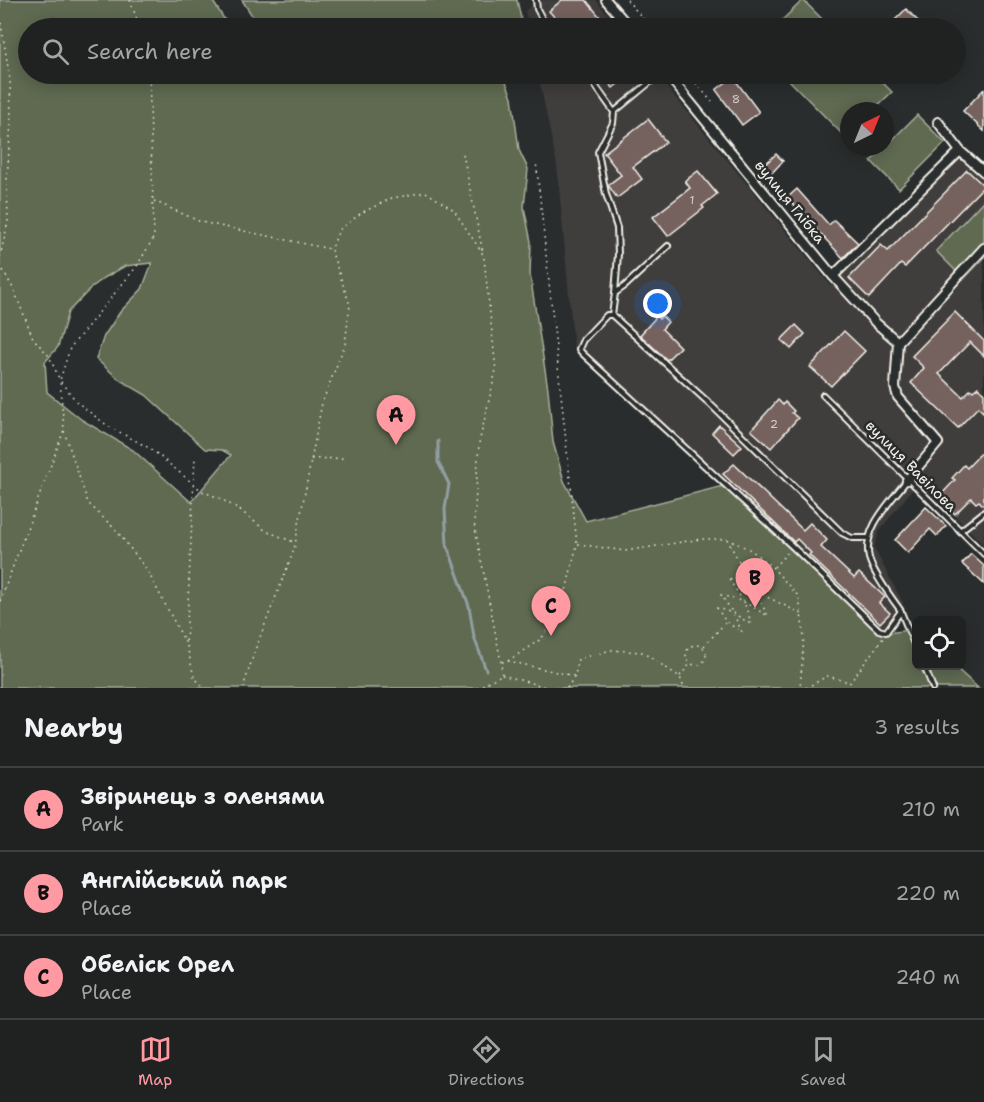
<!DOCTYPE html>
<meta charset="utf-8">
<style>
body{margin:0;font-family:"Shantell Sans",sans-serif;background:#2d2f2f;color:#f1f3f6}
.controls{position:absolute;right:18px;bottom:18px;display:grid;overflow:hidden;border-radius:9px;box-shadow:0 3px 15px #0003}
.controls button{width:54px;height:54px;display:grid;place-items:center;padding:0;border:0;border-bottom:2px solid #3d3f40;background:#202222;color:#f1f3f6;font:30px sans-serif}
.compass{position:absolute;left:840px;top:102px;width:54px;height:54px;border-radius:50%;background:#202222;box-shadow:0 3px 15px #0003;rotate:43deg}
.you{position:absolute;left:658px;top:304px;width:21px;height:21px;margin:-15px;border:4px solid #fff;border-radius:50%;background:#1a73e8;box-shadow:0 0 0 9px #1a73e833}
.badge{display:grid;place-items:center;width:39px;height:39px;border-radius:50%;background:#ff9aa2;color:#111;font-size:20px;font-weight:700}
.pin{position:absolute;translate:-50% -50px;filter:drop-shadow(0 2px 3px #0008)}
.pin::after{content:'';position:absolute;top:32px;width:21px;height:18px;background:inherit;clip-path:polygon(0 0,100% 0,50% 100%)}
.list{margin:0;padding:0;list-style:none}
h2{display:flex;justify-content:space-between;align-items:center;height:78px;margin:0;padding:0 24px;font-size:26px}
h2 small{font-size:20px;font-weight:400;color:#a2a4a5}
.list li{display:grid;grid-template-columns:39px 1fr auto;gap:18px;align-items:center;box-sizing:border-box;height:84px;padding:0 24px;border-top:2px solid #3d3f40}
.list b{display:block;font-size:22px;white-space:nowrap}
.list p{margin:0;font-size:20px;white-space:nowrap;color:#a2a4a5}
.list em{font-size:20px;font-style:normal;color:#a2a4a5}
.icon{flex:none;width:33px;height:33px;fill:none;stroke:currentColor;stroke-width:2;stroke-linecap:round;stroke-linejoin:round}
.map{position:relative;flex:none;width:984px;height:688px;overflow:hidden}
.search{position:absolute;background:#202222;box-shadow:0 3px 15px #0003;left:18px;right:18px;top:18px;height:66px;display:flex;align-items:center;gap:15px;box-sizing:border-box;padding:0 21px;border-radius:33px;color:#a2a4a5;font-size:22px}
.sheet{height:330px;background:#202222}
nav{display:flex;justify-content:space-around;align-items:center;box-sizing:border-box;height:84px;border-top:2px solid #3d3f40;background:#202222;font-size:16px;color:#a2a4a5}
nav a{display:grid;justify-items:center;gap:3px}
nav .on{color:#ff9aa2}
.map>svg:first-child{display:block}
.built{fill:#403d3d}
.green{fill:#5f6a51;stroke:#aaae9c;stroke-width:1.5;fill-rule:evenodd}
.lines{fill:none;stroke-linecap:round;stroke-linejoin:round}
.stream{stroke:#939ea4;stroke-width:3}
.building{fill:#75625f;stroke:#f4f1e8;stroke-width:1.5}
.service-casing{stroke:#f4f1e8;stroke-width:8}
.minor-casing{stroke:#f4f1e8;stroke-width:12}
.path{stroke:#f4f1e8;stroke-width:1.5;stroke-dasharray:1.5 4.5;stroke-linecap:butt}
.service{stroke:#2a2d2e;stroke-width:4}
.minor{stroke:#2a2d2e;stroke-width:8}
.labels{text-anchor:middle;stroke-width:5;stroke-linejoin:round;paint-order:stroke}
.number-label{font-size:12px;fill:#d4cdc6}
.street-label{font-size:15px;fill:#f4f1e8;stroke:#2a2d2e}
</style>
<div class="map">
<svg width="984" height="688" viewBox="0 0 984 688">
<rect width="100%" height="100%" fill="#2a2d2e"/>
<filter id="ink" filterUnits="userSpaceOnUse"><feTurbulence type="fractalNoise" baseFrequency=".0167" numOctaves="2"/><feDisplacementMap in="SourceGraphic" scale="12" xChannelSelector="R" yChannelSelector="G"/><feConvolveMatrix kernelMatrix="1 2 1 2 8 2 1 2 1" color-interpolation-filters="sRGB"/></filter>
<g filter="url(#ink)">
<g class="built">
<polygon points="539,0 596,0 619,28 529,28 525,11"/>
<polygon points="538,74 656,74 831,286 969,150 984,164 984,545 919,481 879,531 874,548 903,603 881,632 574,350 557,165"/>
</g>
<g class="green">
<path d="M0 0H212L230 28H28V74H379L404 77H504L512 97 519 150 528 169 524 207 531 242 530 275 548 389 553 442 564 481 586 521 723 486 881 634 916 629V666H954L978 688H0ZM152 263 142 289 120 312 104 336 96 359 120 380 146 395 205 449 222 450 231 455 191 502 133 450 82 420 47 392 45 362 58 347 68 312 91 288 104 278 125 266Z"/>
<polygon points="242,0 517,0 523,28 260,28"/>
<polygon points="803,0 831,28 774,28"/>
<polygon points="783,74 874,74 892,92 872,111 849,111 849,133 845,137"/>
<polygon points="917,115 945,143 899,189 871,161"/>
<polygon points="984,200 984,258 964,279 936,251"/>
</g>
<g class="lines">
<polyline class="stream" points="438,441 438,462 449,484 445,509 447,545 469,606 474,637 486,670"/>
</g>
<g class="building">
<polygon points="562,0 586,0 609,28 579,28 574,22 564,28 549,11"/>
<polygon points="906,9 925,28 887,28"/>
<polygon points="601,74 630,74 613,88"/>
<polygon points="733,77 759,112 742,125 716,90"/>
<polygon points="984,89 984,131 963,111"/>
<polygon points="648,119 666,142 633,167 642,179 617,198 608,185 621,175 604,153"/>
<polygon points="776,154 783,161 769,176 761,168"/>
<polygon points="967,170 984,186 905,267 901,264 869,298 849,278 881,245 888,251"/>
<polygon points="698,171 717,194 702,206 704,208 668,236 653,217 690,188 685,181"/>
<polygon points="797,189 829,225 834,220 858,243 843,258 787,198"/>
<polygon points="955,312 984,341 984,356 970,342 939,374 963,397 971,389 973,391 978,387 984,393 984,413 978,407 958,428 911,383 924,368 912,356"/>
<polygon points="657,316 659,319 662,316 668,322 662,329 680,347 667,360 640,335"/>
<polygon points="796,325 805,334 791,349 781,340"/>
<polygon points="844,331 865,351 831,386 810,367"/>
<polygon points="778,400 783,405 785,402 794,411 792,413 798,418 771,448 751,430"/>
<polygon points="719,425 742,446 734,454 712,433"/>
<polygon points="984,450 984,506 979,501 976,503 971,498 955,514 939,497 955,480 952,478 964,465 967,468"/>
<polygon points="734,464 803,530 810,523 827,540 821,547 854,578 859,573 885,597 879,603 890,613 880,623 809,555 811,553 797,539 794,542 723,474"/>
<polygon points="926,507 946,526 937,536 930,529 908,553 895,540"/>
<polygon points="971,554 984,566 984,584 962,564"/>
</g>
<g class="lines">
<g class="service-casing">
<g id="service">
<polyline points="536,0 537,9 547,28"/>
<polyline points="587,74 614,112 613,123 598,152 606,194 617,228 618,254 615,293"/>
<polyline points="614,112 660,74"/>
<polyline points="668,246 625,286 615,293 612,315 710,404 842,533 852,538 868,538"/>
<path d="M612 315H607L583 340 579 349 582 353 793 547 879 630 886 632 901 611C891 597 874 575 869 558 862 528 890 503 907 480"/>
<polyline points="823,395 984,554"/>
<polyline points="960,531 984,512"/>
<polyline points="901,612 916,649"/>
<polyline points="924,666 933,688"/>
</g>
</g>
<g class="minor-casing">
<g id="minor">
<polyline points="606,0 630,28"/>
<polyline points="667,74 833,276 876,323 898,342"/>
<polyline points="938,122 960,151"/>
<polyline points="833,276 960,151 984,172"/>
<polyline points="907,480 938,443 898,397 895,387 898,342 984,248"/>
</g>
</g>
<g class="path">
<polyline points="130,0 140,28"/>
<polyline points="627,0 651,28"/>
<polyline points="0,17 10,80 11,121 7,179 8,222 0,257"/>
<polyline points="688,74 712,102"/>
<polyline points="463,154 483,253"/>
<polyline points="154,201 201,222 330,249"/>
<polyline points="484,258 496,370 479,443 474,523 501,662 502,675"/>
<polyline points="0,265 14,290 33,338 49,356 59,378"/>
<polyline points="61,382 77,402 92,414 108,426 151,449 202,491 219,498 240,510 266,531 294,542"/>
<polyline points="64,431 88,503 117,531 147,570 186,644 195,457"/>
<polyline points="311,459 346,458"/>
<polyline points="727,539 768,616 744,602 721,595 733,613 742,632 726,622 717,608 733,613 752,625 744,602 728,578 802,614"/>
<polyline points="578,544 625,551 701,539 727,539 751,550 773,568 799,597 804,638 800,688"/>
<polyline points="774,567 787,553"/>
<polyline points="0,601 64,430 60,380 70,348 137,266 154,237 149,74"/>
<circle cx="696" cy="655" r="10"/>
<polyline points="187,646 194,677 204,688"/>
<polyline points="704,646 725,623"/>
<polyline points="508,661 541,639 562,608 577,544 536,161"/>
<polyline points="502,662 508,661 574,676"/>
<polyline points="502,675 549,688"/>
<polyline points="680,676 690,664"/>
<polyline points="243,688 255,650 294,550 322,403 345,344 350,305 331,250 339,230 361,213 392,198 426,192 454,210 484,256"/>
<polyline points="477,688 501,675"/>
<polyline points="567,688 575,676 578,659 611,650 642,652 680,677 684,688"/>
<polyline points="806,688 827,676 849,682"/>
<polyline points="846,688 883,638"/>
</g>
<use href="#service" class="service"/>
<use href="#minor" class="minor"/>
</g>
</g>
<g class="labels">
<g class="number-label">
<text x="736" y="103">8</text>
<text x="692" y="204">1</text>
<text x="774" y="428">2</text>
</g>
<g class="street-label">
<text transform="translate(790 202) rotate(51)" y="5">вулиця Глібка</text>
<text transform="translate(911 466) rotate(45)" y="5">вулиця Вавілова</text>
</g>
</g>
</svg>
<div class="controls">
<button><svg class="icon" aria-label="locate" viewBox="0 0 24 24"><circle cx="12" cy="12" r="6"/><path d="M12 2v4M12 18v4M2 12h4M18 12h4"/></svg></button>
</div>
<svg class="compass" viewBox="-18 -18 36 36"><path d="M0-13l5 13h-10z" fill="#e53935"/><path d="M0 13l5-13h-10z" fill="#a2a4a5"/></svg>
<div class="you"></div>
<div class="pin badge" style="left:396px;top:445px">A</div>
<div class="pin badge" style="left:755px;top:608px">B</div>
<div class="pin badge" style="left:551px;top:636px">C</div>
<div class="search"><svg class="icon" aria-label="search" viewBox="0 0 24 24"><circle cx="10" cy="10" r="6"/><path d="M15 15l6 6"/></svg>Search here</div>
</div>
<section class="sheet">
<h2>Nearby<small>3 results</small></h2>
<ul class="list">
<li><span class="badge">A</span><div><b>Звіринець з оленями</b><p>Park</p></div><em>210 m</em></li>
<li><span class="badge">B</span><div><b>Англійський парк</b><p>Place</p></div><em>220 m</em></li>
<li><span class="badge">C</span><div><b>Обеліск Орел</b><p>Place</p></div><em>240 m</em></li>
</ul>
</section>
<nav>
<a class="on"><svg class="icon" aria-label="map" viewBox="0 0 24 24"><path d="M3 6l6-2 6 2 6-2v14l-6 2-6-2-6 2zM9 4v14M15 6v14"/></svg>Map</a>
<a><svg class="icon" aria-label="directions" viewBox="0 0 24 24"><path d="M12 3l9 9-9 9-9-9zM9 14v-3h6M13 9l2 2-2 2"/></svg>Directions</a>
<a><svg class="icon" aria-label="saved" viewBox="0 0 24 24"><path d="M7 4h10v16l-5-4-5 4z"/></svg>Saved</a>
</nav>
